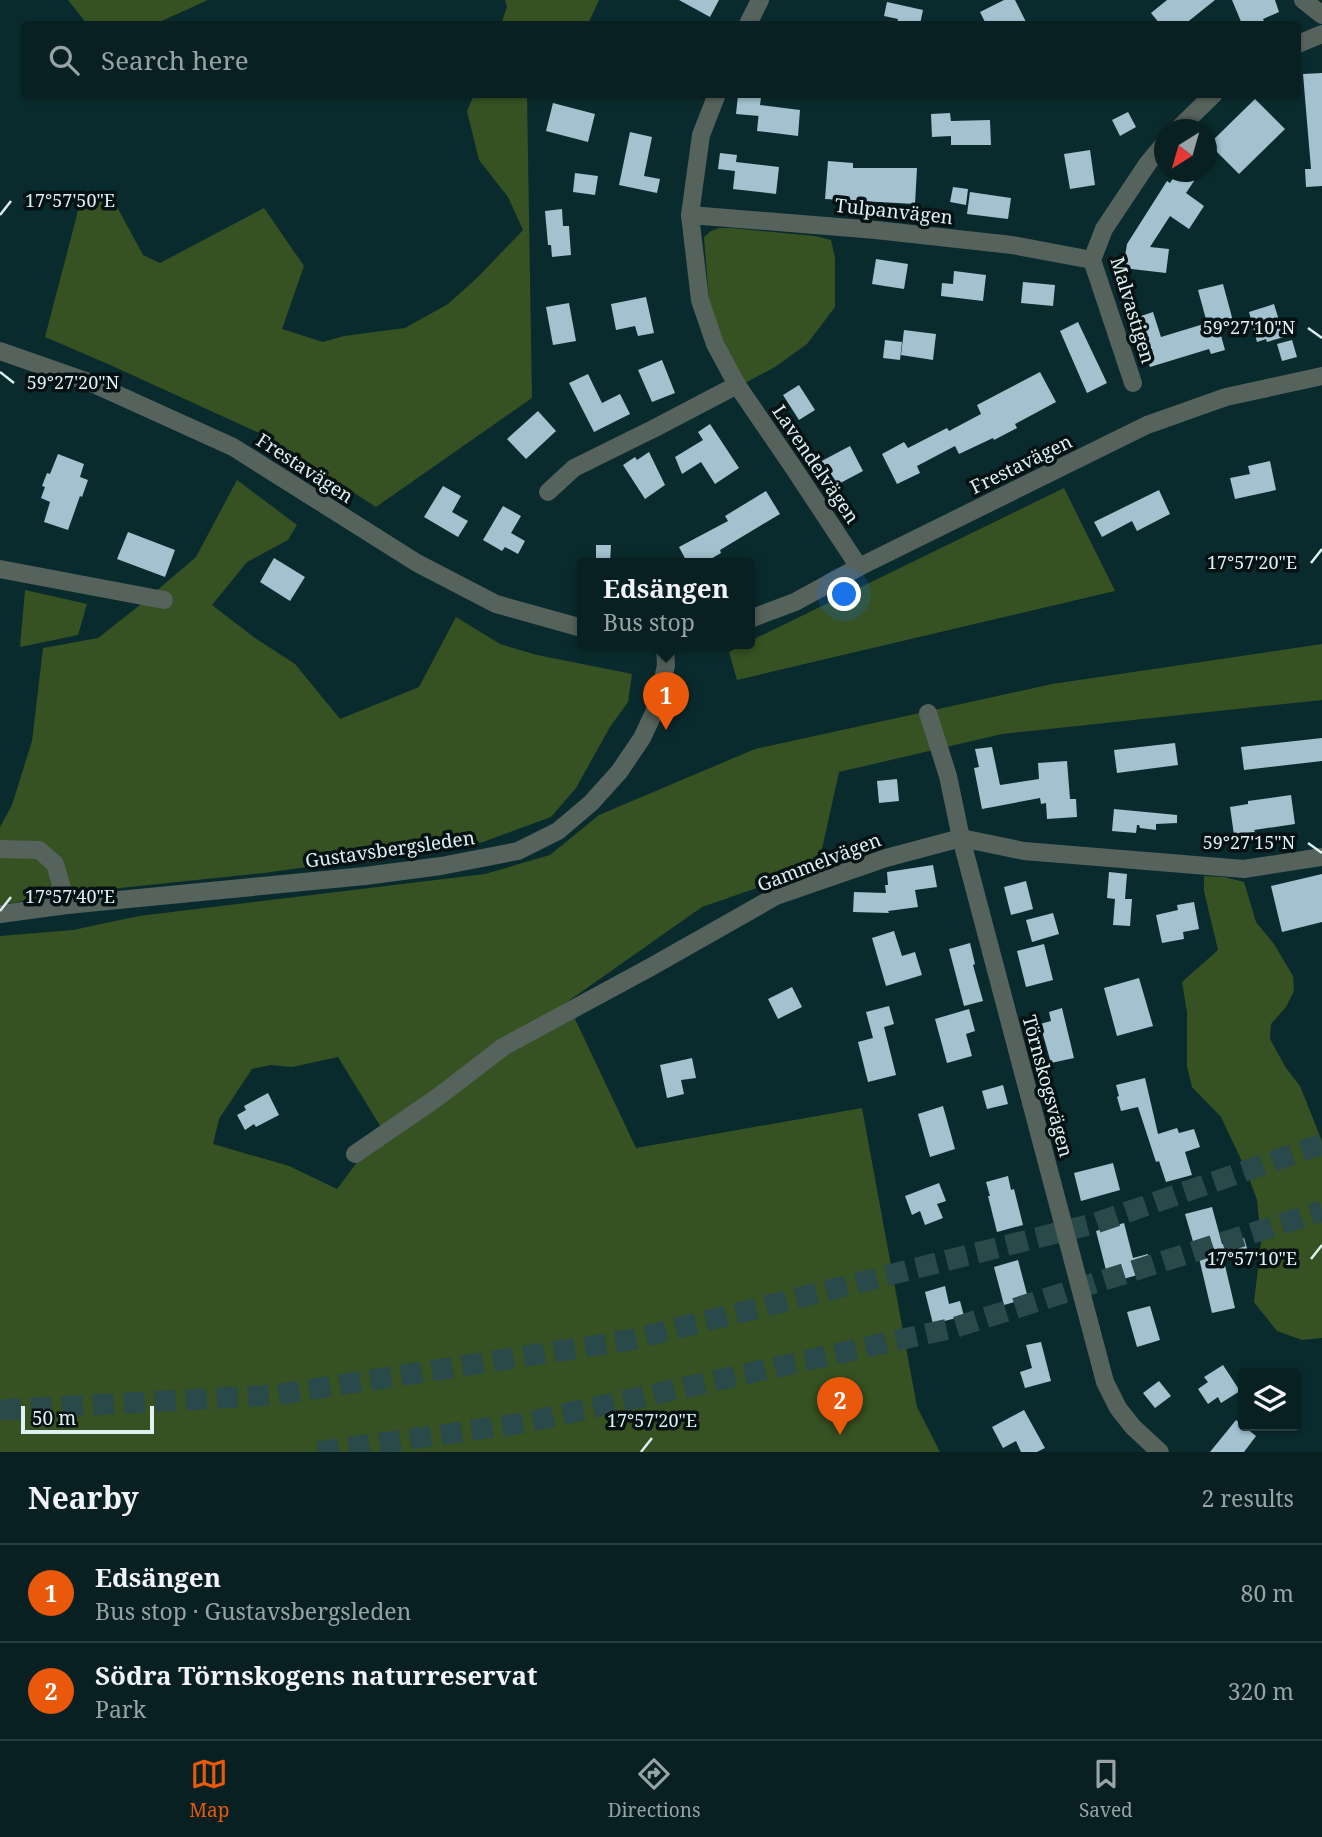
<!DOCTYPE html>
<meta charset="utf-8">
<style>
body{margin:0;font-family:"Noto Serif",serif;background:#162d2f;color:#f1f3f6}
.controls{position:absolute;right:21px;bottom:21px;display:grid;overflow:hidden;border-radius:7px;box-shadow:0 2px 5px #0004}
.controls button{width:63px;height:63px;display:grid;place-items:center;padding:0;border:0;border-bottom:2px solid #293e40;background:#082022;color:#f1f3f6;font:35px sans-serif}
.compass{position:absolute;left:1154px;top:119px;width:63px;height:63px;border-radius:50%;background:#082022;box-shadow:0 2px 5px #0004;rotate:217deg}
.scale{position:absolute;left:21px;bottom:18px;width:133px;box-sizing:border-box;padding-left:7px;border:4px solid #def0f0;border-top:0;font-size:19px;line-height:24px;white-space:nowrap;color:#def0f0;-webkit-text-stroke:5px #051112;paint-order:stroke}
.you{position:absolute;left:845px;top:595px;width:24px;height:24px;margin:-18px;border:5px solid #fff;border-radius:50%;background:#1a73e8;box-shadow:0 0 0 10px #1a73e833}
.badge{display:grid;place-items:center;width:46px;height:46px;border-radius:50%;background:#ea580c;color:#fff;font-size:23px;font-weight:700}
.pin{position:absolute;translate:-50% -58px;filter:drop-shadow(0 2px 4px #0008)}
.pin::after{content:'';position:absolute;top:37px;width:24px;height:21px;background:inherit;clip-path:polygon(0 0,100% 0,50% 100%)}
.popup{position:absolute;left:577px;top:558px;width:178px;height:91px;box-sizing:border-box;display:grid;place-content:center;border-radius:7px;background:#082022;filter:drop-shadow(0 2px 5px #0005);font-size:23px;white-space:nowrap;color:#98a3a5}
.popup b{font-size:26px;color:#f1f3f6}
.popup::after{content:'';position:absolute;left:50%;top:100%;margin-left:-14px;border:14px solid transparent;border-top-color:#082022}
.list{margin:0;padding:0;list-style:none}
h2{display:flex;justify-content:space-between;align-items:center;height:91px;margin:0;padding:0 28px;font-size:30px}
h2 small{font-size:23px;font-weight:400;color:#98a3a5}
.list li{display:grid;grid-template-columns:46px 1fr auto;gap:21px;align-items:center;box-sizing:border-box;height:98px;padding:0 28px;border-top:2px solid #293e40}
.list b{display:block;font-size:26px;white-space:nowrap}
.list p{margin:0;font-size:23px;white-space:nowrap;color:#98a3a5}
.list em{font-size:23px;font-style:normal;color:#98a3a5}
.icon{flex:none;width:38px;height:38px;fill:none;stroke:currentColor;stroke-width:2;stroke-linecap:round;stroke-linejoin:round}
.map{position:relative;flex:none;width:1322px;height:1452px;overflow:hidden}
.search{position:absolute;background:#082022;box-shadow:0 2px 5px #0004;left:21px;right:21px;top:21px;height:77px;display:flex;align-items:center;gap:18px;box-sizing:border-box;padding:0 24px;border-radius:7px;color:#98a3a5;font-size:26px}
.sheet{height:287px;background:#082022}
nav{display:flex;justify-content:space-around;align-items:center;box-sizing:border-box;height:98px;border-top:2px solid #293e40;background:#082022;font-size:19px;color:#98a3a5}
nav a{display:grid;justify-items:center;gap:4px}
nav .on{color:#ea580c}
.map>svg:first-child{display:block}
.green{fill:#365222;fill-rule:evenodd}
.building{fill:#a4c1d0}
.lines{fill:none;stroke-linecap:round;stroke-linejoin:round}
.highway-tunnel{stroke:#2a494a;stroke-width:21;stroke-dasharray:21 10;stroke-linecap:butt}
.minor{stroke:#56625c;stroke-width:18}
.ticks{fill:none;stroke:#def0f0;stroke-width:2.5}
.labels{text-anchor:middle;stroke-width:7;stroke-linejoin:round;paint-order:stroke}
.street-label{font-size:19px;fill:#def0f0;stroke:#051112}
.ticks-label{font-size:18px;text-anchor:middle;fill:#def0f0;stroke:#051112;stroke-width:7;stroke-linejoin:round;paint-order:stroke}
</style>
<div class="map">
<svg width="1322" height="1452" viewBox="0 0 1322 1452">
<rect width="100%" height="100%" fill="#0a2b2d"/>
<g class="green">
<polygon points="68,0 208,0 155,24 87,24"/>
<polygon points="505,0 599,0 588,24 501,24 507,7"/>
<polygon points="474,95 527,95 532,398 376,507 266,436 108,364 45,337 83,192 116,205 143,255 160,263 264,208 304,266 282,329 323,342 344,336 405,328 448,304 478,277 523,230 508,197 479,160 467,111"/>
<polygon points="719,228 731,228 815,236 831,240 835,258 835,307 807,344 775,367 743,384 710,312 704,237 711,231"/>
<polygon points="237,480 297,525 288,540 247,562 212,605 255,638 295,664 340,719 419,687 456,617 500,644 537,655 632,674 628,702 610,727 576,788 551,817 483,842 264,873 63,894 0,905 0,827 12,805 32,741 43,648 98,638 140,605 196,557"/>
<polygon points="1064,488 1115,591 737,680 729,652 744,644 750,644 750,641"/>
<polygon points="25,590 87,604 78,635 20,647"/>
<path d="M1322 644V700L1002 734 839 772 818 867 702 907 567 1002 636 1148 862 1108 917 1407 940 1452H0V936L73 930 139 916 485 874 550 855 599 815 755 749 1052 684ZM338 1057 382 1129 337 1189 289 1166 213 1144 219 1119 252 1069 271 1065 292 1067Z"/>
<polygon points="1204,876 1224,877 1244,882 1256,922 1274,944 1293,976 1294,991 1286,1007 1271,1024 1270,1039 1286,1068 1300,1086 1322,1141 1322,1338 1302,1340 1277,1331 1254,1302 1261,1242 1257,1200 1247,1172 1221,1117 1192,1087 1187,1066 1187,1012 1182,982 1218,950 1204,891"/>
</g>
<g class="building">
<polygon points="679,0 719,0 710,17"/>
<polygon points="1004,0 1015,0 1027,24 986,24 980,12"/>
<polygon points="1167,0 1215,0 1185,24 1160,24 1151,13"/>
<polygon points="1232,0 1275,0 1279,12 1263,19 1265,24 1242,24"/>
<polygon points="887,2 923,10 920,24 897,24 898,19 884,16"/>
<polygon points="1322,73 1322,186 1306,187 1305,169 1311,169 1303,74"/>
<polygon points="738,95 761,97 760,105 800,110 798,136 757,131 759,111 759,116 736,114"/>
<polygon points="1255,99 1285,129 1239,174 1209,144"/>
<polygon points="553,103 595,114 588,142 546,131"/>
<polygon points="1128,112 1136,127 1120,136 1112,120"/>
<polygon points="950,113 951,121 990,120 991,145 951,145 951,136 932,137 931,114"/>
<polygon points="630,132 652,137 644,176 660,179 657,193 619,185"/>
<polygon points="1090,150 1095,185 1070,189 1064,154"/>
<polygon points="720,153 737,155 736,162 779,167 776,194 733,189 735,171 718,169"/>
<polygon points="828,161 853,163 853,168 917,168 915,204 825,199"/>
<polygon points="1177,172 1200,172 1186,193 1204,206 1189,229 1170,216 1150,247 1169,249 1166,273 1123,268 1127,244 1167,181 1170,183"/>
<polygon points="575,173 598,176 595,195 573,192"/>
<polygon points="953,187 968,189 966,205 950,202"/>
<polygon points="970,192 1011,198 1008,219 967,214"/>
<polygon points="562,209 563,226 569,226 571,255 552,257 551,245 548,245 545,211"/>
<polygon points="876,259 908,264 904,289 872,284"/>
<polygon points="954,271 986,275 983,301 941,296 942,283 953,284"/>
<polygon points="1023,282 1055,285 1053,306 1021,303"/>
<polygon points="1223,284 1233,321 1218,325 1225,350 1211,354 1209,349 1150,367 1135,318 1153,312 1161,337 1207,323 1198,290"/>
<polygon points="646,297 654,333 638,336 635,326 616,330 611,304"/>
<polygon points="569,303 576,341 553,345 546,307"/>
<polygon points="1274,304 1284,337 1267,342 1266,339 1257,342 1249,312"/>
<polygon points="1078,322 1107,383 1087,393 1060,331"/>
<polygon points="904,330 936,334 933,360 901,355"/>
<polygon points="885,340 902,342 900,360 883,358"/>
<polygon points="1292,340 1297,357 1282,361 1277,344"/>
<polygon points="662,360 675,393 652,402 638,370"/>
<polygon points="1040,372 1056,402 1015,424 1017,428 994,440 993,438 959,454 955,446 917,466 920,473 897,484 882,454 904,442 908,448 947,428 949,431 981,414 977,405"/>
<polygon points="588,374 602,403 620,394 630,414 594,432 569,383"/>
<polygon points="799,385 815,410 799,420 783,395"/>
<polygon points="538,411 556,431 526,459 507,439"/>
<polygon points="710,424 739,468 715,484 701,462 682,474 675,457 703,440 698,432"/>
<polygon points="850,446 863,471 829,489 816,464"/>
<polygon points="649,452 665,485 645,499 623,465 635,457 637,460"/>
<polygon points="58,454 84,464 80,477 88,480 82,497 80,496 68,530 44,522 50,502 41,498 45,487 42,486 47,473 50,474"/>
<polygon points="1270,461 1276,490 1235,499 1230,478 1250,474 1248,466"/>
<polygon points="443,486 461,496 452,512 468,521 458,537 424,517"/>
<polygon points="1159,490 1170,514 1137,531 1132,521 1102,537 1094,522"/>
<polygon points="766,491 780,514 720,550 721,553 702,564 688,564 679,547 728,521 725,516"/>
<polygon points="503,506 521,516 511,533 525,541 518,554 505,547 502,551 483,540"/>
<polygon points="128,532 175,550 165,577 117,559"/>
<polygon points="596,545 611,545 610,563 596,563"/>
<polygon points="274,558 305,577 290,601 260,582"/>
<polygon points="1322,738 1322,761 1244,770 1241,747"/>
<polygon points="1175,743 1178,765 1117,773 1114,750"/>
<polygon points="992,747 1000,785 1039,779 1038,763 1067,761 1070,799 1076,799 1077,817 1047,819 1046,803 1041,804 1040,798 982,809 974,768 979,767 975,749"/>
<polygon points="897,779 899,801 879,803 877,781"/>
<polygon points="1291,795 1295,824 1254,830 1255,832 1234,835 1230,807 1248,804 1248,801"/>
<polygon points="1114,809 1177,815 1177,823 1156,824 1156,830 1140,828 1139,825 1137,825 1136,833 1112,831"/>
<polygon points="933,865 937,887 915,890 918,907 888,911 889,913 853,912 854,892 886,893 885,885 888,885 887,872"/>
<polygon points="1109,872 1127,874 1125,899 1132,899 1130,926 1113,925 1115,899 1107,898"/>
<polygon points="1322,874 1322,922 1282,932 1271,886"/>
<polygon points="1026,881 1033,909 1011,915 1004,887"/>
<polygon points="1194,902 1199,929 1183,932 1184,939 1162,943 1156,915 1178,910 1177,905"/>
<polygon points="1053,913 1059,934 1032,942 1026,920"/>
<polygon points="894,931 902,956 915,952 922,975 886,986 872,938"/>
<polygon points="970,943 975,964 973,965 983,1001 964,1006 949,949"/>
<polygon points="1044,944 1053,980 1026,987 1017,951"/>
<polygon points="1139,978 1153,1026 1117,1036 1104,988"/>
<polygon points="792,987 802,1007 778,1019 768,999"/>
<polygon points="889,1006 894,1024 884,1027 896,1075 868,1082 858,1042 873,1038 866,1012"/>
<polygon points="1062,1008 1074,1058 1051,1063 1040,1024 1051,1021 1049,1012"/>
<polygon points="969,1009 975,1031 966,1034 972,1056 947,1063 935,1019"/>
<polygon points="692,1058 696,1078 681,1080 684,1094 667,1098 660,1065"/>
<polygon points="1145,1078 1158,1134 1177,1128 1179,1133 1194,1129 1200,1147 1185,1152 1192,1175 1166,1182 1159,1161 1156,1162 1138,1107 1121,1111 1117,1097 1119,1096 1116,1085"/>
<polygon points="1003,1085 1008,1104 987,1109 982,1091"/>
<polygon points="268,1093 279,1115 256,1127 254,1124 245,1130 237,1115 246,1110 244,1106"/>
<polygon points="943,1106 955,1149 930,1157 918,1114"/>
<polygon points="1113,1163 1120,1190 1081,1201 1074,1173"/>
<polygon points="1008,1176 1011,1190 1014,1189 1023,1225 997,1232 988,1196 990,1196 986,1182"/>
<polygon points="939,1183 946,1201 937,1204 943,1218 925,1225 920,1211 912,1215 905,1196"/>
<polygon points="1212,1207 1222,1244 1244,1238 1249,1255 1224,1261 1235,1308 1212,1313 1199,1258 1198,1259 1185,1214"/>
<polygon points="1124,1223 1133,1258 1148,1254 1152,1271 1116,1281 1113,1268 1106,1270 1096,1231"/>
<polygon points="1018,1260 1028,1298 1004,1305 994,1267"/>
<polygon points="945,1286 949,1304 960,1301 964,1316 933,1324 925,1292"/>
<polygon points="1150,1306 1160,1340 1137,1347 1127,1312"/>
<polygon points="1041,1342 1051,1381 1025,1388 1020,1372 1032,1368 1026,1345"/>
<polygon points="1223,1365 1240,1391 1221,1403 1218,1397 1208,1404 1198,1389 1208,1382 1204,1377"/>
<polygon points="1159,1381 1171,1396 1155,1408 1143,1393"/>
<polygon points="1024,1410 1045,1448 1037,1452 1021,1452 1016,1441 1003,1448 992,1427"/>
<polygon points="1236,1420 1256,1436 1244,1452 1210,1452"/>
</g>
<g class="lines">
<g class="highway-tunnel">
<polyline points="0,1410 275,1395 630,1340 1096,1223 1322,1144"/>
<polyline points="318,1452 524,1423 953,1328 1322,1211"/>
</g>
<g class="minor">
<polyline points="1303,0 1322,15"/>
<polyline points="748,24 760,0"/>
<polyline points="1298,44 1322,34"/>
<polyline points="717,94 701,135 690,215 700,300 715,344 737,385 793,467 859,567"/>
<polyline points="1177,130 1214,94"/>
<polyline points="690,215 876,230 1012,245 1092,260"/>
<polyline points="0,351 94,384 233,447 417,563 496,604 582,628"/>
<polyline points="1133,383 1092,260 1104,229 1148,163 1164,144"/>
<polyline points="548,492 574,468 655,428 737,385"/>
<polyline points="0,569 164,600"/>
<polyline points="750,619 795,602 859,567 1147,425 1226,397 1322,376"/>
<polyline points="928,713 948,776 961,838 1105,1382 1118,1408 1133,1427 1160,1452"/>
<polyline points="0,849 39,850 55,864 67,905"/>
<polyline points="0,914 67,905 365,876 441,866 518,851 558,831 591,803 619,772 642,738 658,704 666,665 665,644"/>
<polyline points="355,1154 438,1097 503,1047 649,968 776,896 886,858 961,838 1024,851 1244,869 1322,857"/>
</g>
</g>
<path class="ticks" d="M0 215 11 201M1308 328 1322 338M0 372 14 383M1311 563 1322 549M1308 843 1322 853M0 911 11 897M1311 1259 1322 1245M641 1452 652 1438"/>
<g class="labels">
<g class="street-label">
<text transform="translate(894 211) rotate(6)" y="7">Tulpanvägen</text>
<text transform="translate(1133 310) rotate(73)" y="7">Malvastigen</text>
<text transform="translate(816 464) rotate(56)" y="7">Lavendelvägen</text>
<text transform="translate(1021 464) rotate(-26)" y="7">Frestavägen</text>
<text transform="translate(305 468) rotate(33)" y="7">Frestavägen</text>
<text transform="translate(390 849) rotate(-8)" y="7">Gustavsbergsleden</text>
<text transform="translate(819 862) rotate(-21)" y="7">Gammelvägen</text>
<text transform="translate(1048 1086) rotate(75)" y="7">Törnskogsvägen</text>
</g>
</g>
<g class="ticks-label">
<text x="70" y="207">17°57'50"E</text>
<text x="1249" y="334">59°27'10"N</text>
<text x="73" y="389">59°27'20"N</text>
<text x="1252" y="569">17°57'20"E</text>
<text x="1249" y="849">59°27'15"N</text>
<text x="70" y="903">17°57'40"E</text>
<text x="1252" y="1265">17°57'10"E</text>
<text x="652" y="1427">17°57'20"E</text>
</g>
</svg>
<div class="controls">
<button><svg class="icon" aria-label="layers" viewBox="0 0 24 24"><path d="M12 4l9 5-9 5-9-5zM3 14l9 5 9-5"/></svg></button>
</div>
<svg class="compass" viewBox="-18 -18 36 36"><path d="M0-13l5 13h-10z" fill="#e53935"/><path d="M0 13l5-13h-10z" fill="#98a3a5"/></svg>
<div class="scale">50 m</div>
<div class="you"></div>
<div class="pin badge" style="left:666px;top:730px">1</div>
<div class="popup"><b>Edsängen</b>Bus stop</div>
<div class="pin badge" style="left:840px;top:1435px">2</div>
<div class="search"><svg class="icon" aria-label="search" viewBox="0 0 24 24"><circle cx="10" cy="10" r="6"/><path d="M15 15l6 6"/></svg>Search here</div>
</div>
<section class="sheet">
<h2>Nearby<small>2 results</small></h2>
<ul class="list">
<li><span class="badge">1</span><div><b>Edsängen</b><p>Bus stop · Gustavsbergsleden</p></div><em>80 m</em></li>
<li><span class="badge">2</span><div><b>Södra Törnskogens naturreservat</b><p>Park</p></div><em>320 m</em></li>
</ul>
</section>
<nav>
<a class="on"><svg class="icon" aria-label="map" viewBox="0 0 24 24"><path d="M3 6l6-2 6 2 6-2v14l-6 2-6-2-6 2zM9 4v14M15 6v14"/></svg>Map</a>
<a><svg class="icon" aria-label="directions" viewBox="0 0 24 24"><path d="M12 3l9 9-9 9-9-9zM9 14v-3h6M13 9l2 2-2 2"/></svg>Directions</a>
<a><svg class="icon" aria-label="saved" viewBox="0 0 24 24"><path d="M7 4h10v16l-5-4-5 4z"/></svg>Saved</a>
</nav>
